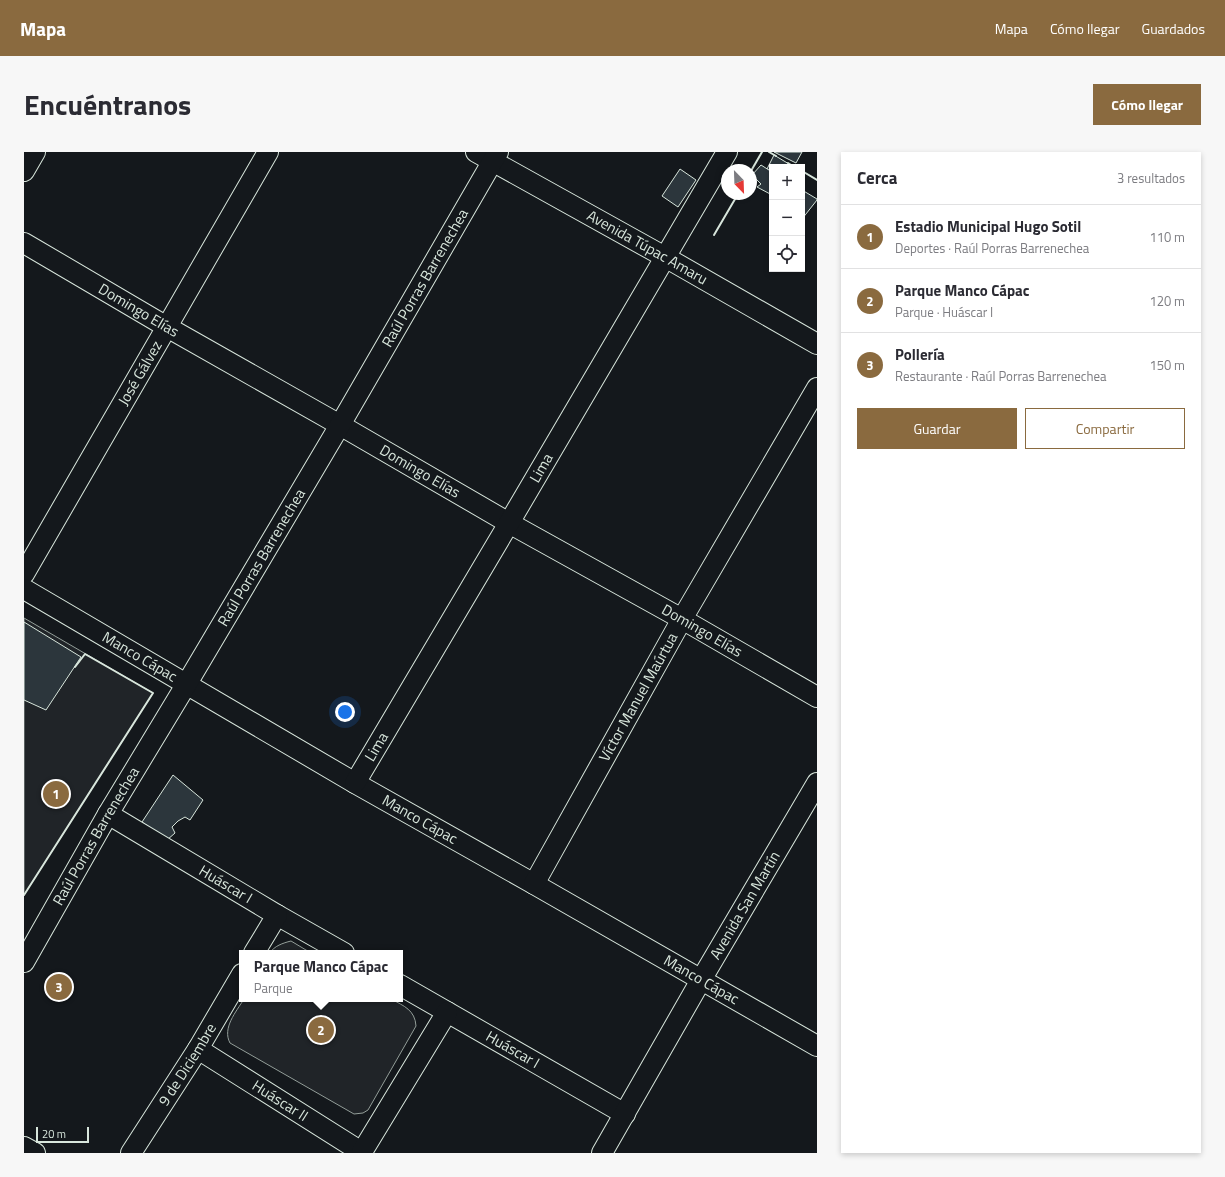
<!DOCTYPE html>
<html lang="es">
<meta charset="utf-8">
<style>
body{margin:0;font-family:"Titillium Web",sans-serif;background:#f7f7f7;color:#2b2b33}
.controls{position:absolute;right:12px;top:12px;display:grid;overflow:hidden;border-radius:0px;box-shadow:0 2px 6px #0003}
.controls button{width:36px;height:36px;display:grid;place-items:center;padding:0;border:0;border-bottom:1px solid #e1e1e2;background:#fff;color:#2b2b33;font:20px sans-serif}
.compass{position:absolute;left:697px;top:12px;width:36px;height:36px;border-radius:50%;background:#fff;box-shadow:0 2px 6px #0003;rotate:157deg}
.scale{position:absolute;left:12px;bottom:10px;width:53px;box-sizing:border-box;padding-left:4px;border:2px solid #d8e6dc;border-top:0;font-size:11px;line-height:14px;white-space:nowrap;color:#d8e6dc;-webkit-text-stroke:3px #14181c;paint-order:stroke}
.you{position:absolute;left:321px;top:560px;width:14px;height:14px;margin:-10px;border:3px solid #fff;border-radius:50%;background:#1a73e8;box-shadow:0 0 0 6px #1a73e833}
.badge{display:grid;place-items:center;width:26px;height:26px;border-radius:50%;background:#8a6a3f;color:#fff;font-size:13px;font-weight:700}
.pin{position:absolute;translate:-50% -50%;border:2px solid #fff;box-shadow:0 1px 4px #0006}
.popup{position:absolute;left:215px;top:798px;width:164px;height:52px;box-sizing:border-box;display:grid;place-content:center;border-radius:0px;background:#fff;filter:drop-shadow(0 1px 3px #0005);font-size:13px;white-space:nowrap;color:#7c7c81}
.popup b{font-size:15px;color:#2b2b33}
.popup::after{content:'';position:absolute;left:50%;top:100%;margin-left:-8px;border:8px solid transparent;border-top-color:#fff}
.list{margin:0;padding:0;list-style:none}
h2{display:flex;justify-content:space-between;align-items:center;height:52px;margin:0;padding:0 16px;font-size:17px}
h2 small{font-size:13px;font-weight:400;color:#7c7c81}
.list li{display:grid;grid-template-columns:26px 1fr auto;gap:12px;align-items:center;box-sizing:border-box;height:64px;padding:0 16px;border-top:1px solid #e1e1e2}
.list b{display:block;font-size:15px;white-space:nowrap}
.list p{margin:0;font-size:13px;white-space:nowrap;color:#7c7c81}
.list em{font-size:13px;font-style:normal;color:#7c7c81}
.actions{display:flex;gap:8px;padding:12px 16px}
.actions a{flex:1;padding:9px 0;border:1px solid #8a6a3f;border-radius:0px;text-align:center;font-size:14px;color:#8a6a3f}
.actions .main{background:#8a6a3f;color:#fff}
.icon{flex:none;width:22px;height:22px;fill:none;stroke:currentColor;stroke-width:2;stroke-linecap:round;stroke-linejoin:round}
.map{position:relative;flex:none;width:793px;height:1001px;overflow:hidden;border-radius:0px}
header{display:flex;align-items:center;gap:24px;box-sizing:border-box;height:56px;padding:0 20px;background:#8a6a3f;color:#fff}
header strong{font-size:19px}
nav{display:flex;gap:22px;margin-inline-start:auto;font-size:14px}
.intro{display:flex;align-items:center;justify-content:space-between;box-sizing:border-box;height:96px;padding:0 24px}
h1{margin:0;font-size:28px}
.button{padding:10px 18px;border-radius:0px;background:#8a6a3f;color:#fff;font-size:14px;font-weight:700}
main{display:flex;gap:24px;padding:0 24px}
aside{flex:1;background:#fff;border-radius:0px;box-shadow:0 2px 6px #0003}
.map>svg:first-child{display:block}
.green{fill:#202428;stroke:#939e99}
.building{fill:#2c363c;stroke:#d8e6dc}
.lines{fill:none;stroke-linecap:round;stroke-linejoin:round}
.minor-casing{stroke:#d8e6dc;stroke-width:22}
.minor{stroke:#14181c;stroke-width:20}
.wall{stroke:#d8e6dc;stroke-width:2}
.labels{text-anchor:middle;stroke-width:3;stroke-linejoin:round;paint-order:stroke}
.street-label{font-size:15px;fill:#d8e6dc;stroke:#14181c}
</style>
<header>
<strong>Mapa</strong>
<nav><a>Mapa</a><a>Cómo llegar</a><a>Guardados</a></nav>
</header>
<div class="intro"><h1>Encuéntranos</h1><a class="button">Cómo llegar</a></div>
<main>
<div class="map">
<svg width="793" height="1001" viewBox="0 0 793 1001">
<rect width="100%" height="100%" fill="#14181c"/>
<g class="green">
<polygon points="0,466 129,541 0,743"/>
<path d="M267 789 287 801H246C250 794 259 791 267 789Z"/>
<path d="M220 847H367C380 854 391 858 392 874L344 958 339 961 330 962 206 891C198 876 212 860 220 847Z"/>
</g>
<g class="building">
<polygon points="750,0 778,0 772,11"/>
<polygon points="750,3 765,12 762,15 748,15 748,20 743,17"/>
<polygon points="737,13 748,20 748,43 733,35 737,32 728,23"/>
<polygon points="656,17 672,28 654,55 638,44"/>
<polygon points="778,38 793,47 793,48 778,67"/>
<polygon points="0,470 57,505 22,558 0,548"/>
<polygon points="149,623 179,648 166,668 161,665 154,669 148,675 151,681 143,688 118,670"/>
</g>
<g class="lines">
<g class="minor-casing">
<g id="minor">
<path id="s1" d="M452 0 641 105 793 192"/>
<polyline points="0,19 11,0"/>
<path id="s2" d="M0 91 143 175 316 273 485 371 658 467 793 545"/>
<path id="s3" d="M0 422 244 0"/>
<path id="s4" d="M0 437 331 631 510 732 793 894"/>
<path id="s5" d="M331 631 485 371 703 0"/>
<path id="s6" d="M84 662 253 763 320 801"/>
<path id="s7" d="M510 732 658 467 793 236"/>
<polyline points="230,801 253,763"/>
<path id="s8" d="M0 810 84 662 162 533 316 273 474 0"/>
<path id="s9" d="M376 833 601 962"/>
<path id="s10" d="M174 897 339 1001"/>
<polyline points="0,995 11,1001"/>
<polyline points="338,1000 423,860"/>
<path id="s11" d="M107 1001 174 897 218 822"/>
<path id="s12" d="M578 1001 677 828 793 631"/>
</g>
</g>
<use href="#minor" class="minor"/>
<g class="wall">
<polyline points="745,0 752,4"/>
<polyline points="764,11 770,15"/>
<polyline points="727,19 738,0"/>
<polyline points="778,19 793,28"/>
<polyline points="690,83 714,42"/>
<polyline points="0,743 129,541 61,502 51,515"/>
</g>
</g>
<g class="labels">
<g class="street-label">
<text dy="5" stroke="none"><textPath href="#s1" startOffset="196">Avenida Túpac Amaru</textPath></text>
<text dy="5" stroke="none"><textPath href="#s8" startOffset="793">Raúl Porras Barrenechea</textPath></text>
<text dy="5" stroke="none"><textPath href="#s2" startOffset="133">Domingo Elías</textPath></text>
<text dy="5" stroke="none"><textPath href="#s3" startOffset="232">José Gálvez</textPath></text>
<text dy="5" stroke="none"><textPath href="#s5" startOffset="366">Lima</textPath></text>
<text dy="5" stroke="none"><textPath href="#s2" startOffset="457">Domingo Elías</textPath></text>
<text dy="5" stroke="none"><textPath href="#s8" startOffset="469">Raúl Porras Barrenechea</textPath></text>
<text dy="5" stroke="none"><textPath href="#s2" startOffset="781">Domingo Elías</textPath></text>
<text dy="5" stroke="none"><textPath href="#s4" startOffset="134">Manco Cápac</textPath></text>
<text dy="5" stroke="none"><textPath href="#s7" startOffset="214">Víctor Manuel Maúrtua</textPath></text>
<text dy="5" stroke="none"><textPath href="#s5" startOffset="42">Lima</textPath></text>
<text dy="5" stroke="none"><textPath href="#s4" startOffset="458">Manco Cápac</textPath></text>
<text dy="5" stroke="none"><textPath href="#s8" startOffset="145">Raúl Porras Barrenechea</textPath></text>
<text dy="5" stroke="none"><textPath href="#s6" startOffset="137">Huáscar I</textPath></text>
<text dy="5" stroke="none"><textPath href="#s12" startOffset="286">Avenida San Martín</textPath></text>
<text dy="5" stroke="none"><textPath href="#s4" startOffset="782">Manco Cápac</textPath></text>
<text dy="5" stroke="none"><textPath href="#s9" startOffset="130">Huáscar I</textPath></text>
<text dy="5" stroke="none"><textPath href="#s11" startOffset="105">9 de Diciembre</textPath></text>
<text dy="5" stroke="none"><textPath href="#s10" startOffset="97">Huáscar II</textPath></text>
</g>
</g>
</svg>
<div class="controls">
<button>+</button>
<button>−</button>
<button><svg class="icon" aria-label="locate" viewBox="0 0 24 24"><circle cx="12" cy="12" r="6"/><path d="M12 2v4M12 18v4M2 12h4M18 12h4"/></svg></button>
</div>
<svg class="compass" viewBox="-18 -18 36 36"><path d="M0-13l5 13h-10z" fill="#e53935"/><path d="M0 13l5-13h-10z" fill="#7c7c81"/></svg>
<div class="scale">20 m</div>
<div class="you"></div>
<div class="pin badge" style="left:32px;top:642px">1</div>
<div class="pin badge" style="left:297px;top:878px">2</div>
<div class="popup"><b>Parque Manco Cápac</b>Parque</div>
<div class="pin badge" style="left:35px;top:835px">3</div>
</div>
<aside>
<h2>Cerca<small>3 resultados</small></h2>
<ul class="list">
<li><span class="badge">1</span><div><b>Estadio Municipal Hugo Sotil</b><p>Deportes · Raúl Porras Barrenechea</p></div><em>110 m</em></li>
<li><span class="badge">2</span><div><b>Parque Manco Cápac</b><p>Parque · Huáscar I</p></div><em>120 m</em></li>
<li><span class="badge">3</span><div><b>Pollería</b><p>Restaurante · Raúl Porras Barrenechea</p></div><em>150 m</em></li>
</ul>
<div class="actions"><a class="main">Guardar</a><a>Compartir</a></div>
</aside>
</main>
